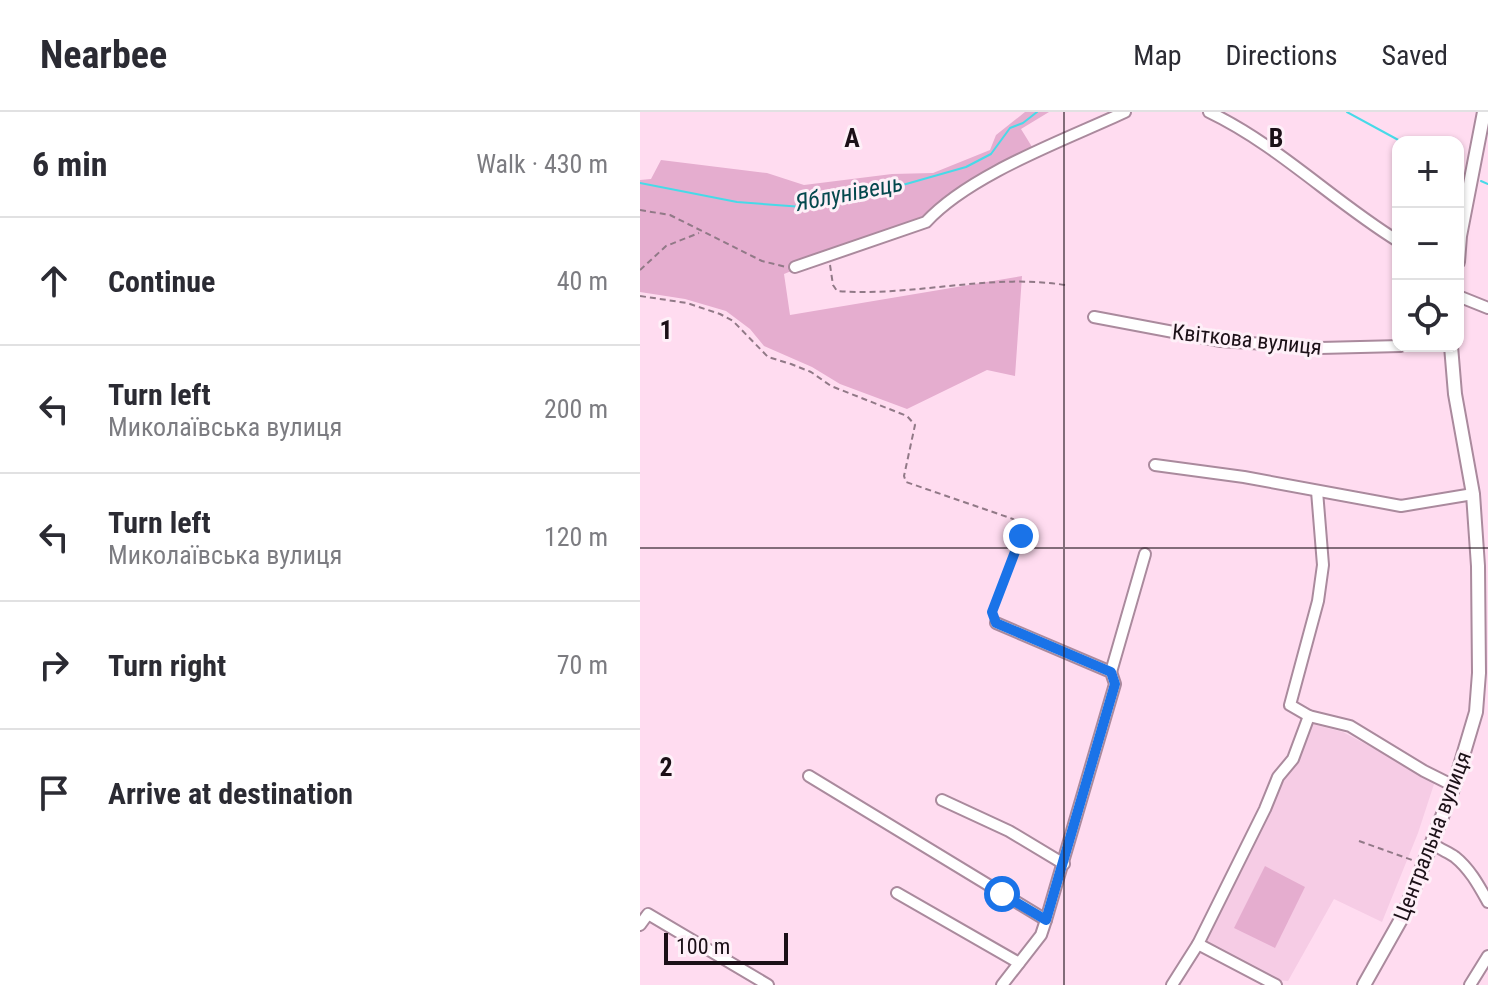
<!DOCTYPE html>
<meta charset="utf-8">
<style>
body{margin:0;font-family:"Roboto Condensed",sans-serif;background:#f7f7f7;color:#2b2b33}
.controls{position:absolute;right:24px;top:24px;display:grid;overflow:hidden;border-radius:16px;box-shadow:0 2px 6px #0004}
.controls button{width:72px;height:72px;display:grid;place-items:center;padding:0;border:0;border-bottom:2px solid #e1e1e2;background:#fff;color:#2b2b33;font:40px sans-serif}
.scale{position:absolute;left:24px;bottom:20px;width:124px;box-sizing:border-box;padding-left:8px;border:4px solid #1b1017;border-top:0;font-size:22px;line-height:28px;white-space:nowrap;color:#1b1017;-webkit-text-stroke:6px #fef0f8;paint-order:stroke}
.stop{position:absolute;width:24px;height:24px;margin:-18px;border:6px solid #1a73e8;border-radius:50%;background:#fff}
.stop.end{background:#1a73e8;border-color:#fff;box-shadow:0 2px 8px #0008}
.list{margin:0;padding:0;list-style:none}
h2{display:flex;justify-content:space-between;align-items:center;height:104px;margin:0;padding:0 32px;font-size:34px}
h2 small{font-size:26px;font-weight:400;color:#7c7c81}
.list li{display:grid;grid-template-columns:52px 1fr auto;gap:24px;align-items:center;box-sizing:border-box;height:128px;padding:0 32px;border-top:2px solid #e1e1e2}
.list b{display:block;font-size:30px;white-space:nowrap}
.list p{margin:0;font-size:26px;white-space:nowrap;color:#7c7c81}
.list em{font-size:26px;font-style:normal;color:#7c7c81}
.icon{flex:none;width:44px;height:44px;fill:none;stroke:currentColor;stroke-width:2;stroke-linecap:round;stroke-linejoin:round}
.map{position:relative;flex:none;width:848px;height:873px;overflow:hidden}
header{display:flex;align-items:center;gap:48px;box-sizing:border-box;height:112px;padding:0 40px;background:#fff;border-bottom:2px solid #e1e1e2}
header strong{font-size:38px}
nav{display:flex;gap:44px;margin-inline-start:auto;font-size:28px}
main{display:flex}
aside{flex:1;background:#fff}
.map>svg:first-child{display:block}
.built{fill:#f6cce5}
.green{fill:#e5adcf}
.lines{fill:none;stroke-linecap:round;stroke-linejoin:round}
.stream{stroke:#47dae8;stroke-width:2}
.minor-casing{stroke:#aa8a9d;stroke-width:14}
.major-casing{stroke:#aa8a9d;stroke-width:16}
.path{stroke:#917987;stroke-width:2;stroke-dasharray:6 4;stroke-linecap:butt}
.minor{stroke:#fff;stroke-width:10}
.major{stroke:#fff;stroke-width:12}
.route{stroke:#1a73e8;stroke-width:10}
.grid{fill:none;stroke:#1b1017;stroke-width:2;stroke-opacity:0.55}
.labels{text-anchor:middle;stroke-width:6;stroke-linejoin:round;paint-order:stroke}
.street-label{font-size:22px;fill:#1b1017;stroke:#fef0f8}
.water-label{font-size:24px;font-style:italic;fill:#03484d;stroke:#fef0f8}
.grid-label{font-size:26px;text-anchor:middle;font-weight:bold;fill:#1b1017;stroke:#fef0f8;stroke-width:6;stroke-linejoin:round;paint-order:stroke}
</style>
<header>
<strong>Nearbee</strong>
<nav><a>Map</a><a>Directions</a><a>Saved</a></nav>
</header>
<main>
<aside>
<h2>6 min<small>Walk · 430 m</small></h2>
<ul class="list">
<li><svg class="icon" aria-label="ahead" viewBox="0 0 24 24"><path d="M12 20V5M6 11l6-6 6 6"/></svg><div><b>Continue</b></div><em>40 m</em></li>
<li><svg class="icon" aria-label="left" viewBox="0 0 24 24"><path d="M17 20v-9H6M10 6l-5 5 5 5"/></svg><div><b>Turn left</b><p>Миколаївська вулиця</p></div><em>200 m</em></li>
<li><svg class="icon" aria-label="left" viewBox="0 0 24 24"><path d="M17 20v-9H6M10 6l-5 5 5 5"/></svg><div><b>Turn left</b><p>Миколаївська вулиця</p></div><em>120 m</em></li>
<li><svg class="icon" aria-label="right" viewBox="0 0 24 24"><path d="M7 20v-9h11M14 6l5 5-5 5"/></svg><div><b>Turn right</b></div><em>70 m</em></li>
<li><svg class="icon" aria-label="arrive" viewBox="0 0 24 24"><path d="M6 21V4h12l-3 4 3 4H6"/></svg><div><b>Arrive at destination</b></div></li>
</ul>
</aside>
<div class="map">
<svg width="848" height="873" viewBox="0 0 848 873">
<rect width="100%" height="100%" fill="#ffdcf0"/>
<polygon class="built" points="672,612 703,620 795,669 778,721 742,810 694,787 648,869 637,868 564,828 622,717 641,668 653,656"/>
<g class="green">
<polygon points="385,0 409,0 381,17 397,43 305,95 283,117 188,144 144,162 150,203 382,164 375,264 347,258 267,297 200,272 172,255 124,234 110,217 86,199 45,187 0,180 0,68 11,67 21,48 127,61 164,73 252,62 293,61 350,38 356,23"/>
<polygon points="625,754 665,775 635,836 594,816"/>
</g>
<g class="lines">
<g class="stream">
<polyline points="707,0 762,30"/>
<polyline points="841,69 848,72"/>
<polyline points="0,71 97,90 163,95 245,78 326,55 351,42 370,16 383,11 397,0"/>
</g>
<g class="minor-casing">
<g id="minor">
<path d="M569 0C638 33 693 89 758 129"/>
<path d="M155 155 286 110C330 62 425 28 485 0"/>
<polyline points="818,184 848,196"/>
<polyline points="454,205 581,229 680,236 761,234"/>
<polyline points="515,353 604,365 761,394 833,382"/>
<polyline points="677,379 683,453 678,489 650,593 669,604 710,614 784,659 814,674"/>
<polyline points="356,511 471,560 475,572 406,808 401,823 362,873"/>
<polyline points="471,560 505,442"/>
<polyline points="169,664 406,808"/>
<polyline points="302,688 369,719 424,752"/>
<path d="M792 731C799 737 808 740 815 745 830 757 839 774 848 790"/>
<polyline points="257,781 379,851"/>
<polyline points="0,813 8,802 128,873"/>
<polyline points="558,832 636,873"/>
<polyline points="532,873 558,832 625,697 638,665 653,647 669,604"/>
<polyline points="830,873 848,844"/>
</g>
</g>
<g class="major-casing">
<g id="major">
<polyline points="818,150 820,124 844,0"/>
<polyline points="724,873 764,802 814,674 836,600 839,561 838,454 833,382 815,282 811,234"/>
</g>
</g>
<g class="path">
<polyline points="0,98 30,103 122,149 146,155"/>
<path d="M190 153 193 173 197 179C274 185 349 161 425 173"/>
<polyline points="0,158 26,134 59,121"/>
<polyline points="0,184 47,191 80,202 93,209 128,245 151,252 171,260 191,274 267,304 275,313 264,364 266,370 373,407 380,414 381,424 352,502"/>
<polyline points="719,729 775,749"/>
</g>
<use href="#minor" class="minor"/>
<use href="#major" class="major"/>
</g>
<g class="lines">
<polyline class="route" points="362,782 406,808 475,572 471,560 356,511 352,500 381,424"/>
</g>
<path class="grid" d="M424 0V873M0 436H848"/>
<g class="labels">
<g class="street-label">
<text transform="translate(607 227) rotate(6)" y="8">Квіткова вулиця</text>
<text transform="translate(792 724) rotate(-69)" y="8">Центральна вулиця</text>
</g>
<g class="water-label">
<text transform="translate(209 81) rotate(-11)" y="8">Яблунівець</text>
</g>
</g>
<g class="grid-label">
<text x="212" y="35">A</text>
<text x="636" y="35">B</text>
<text x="26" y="227">1</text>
<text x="26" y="664">2</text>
</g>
</svg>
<div class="controls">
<button>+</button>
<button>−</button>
<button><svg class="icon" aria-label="locate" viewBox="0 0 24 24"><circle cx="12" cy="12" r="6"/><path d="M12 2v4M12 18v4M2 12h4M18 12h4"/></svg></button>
</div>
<div class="scale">100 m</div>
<div class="stop" style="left:362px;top:782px"></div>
<div class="stop end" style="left:381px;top:424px"></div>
</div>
</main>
